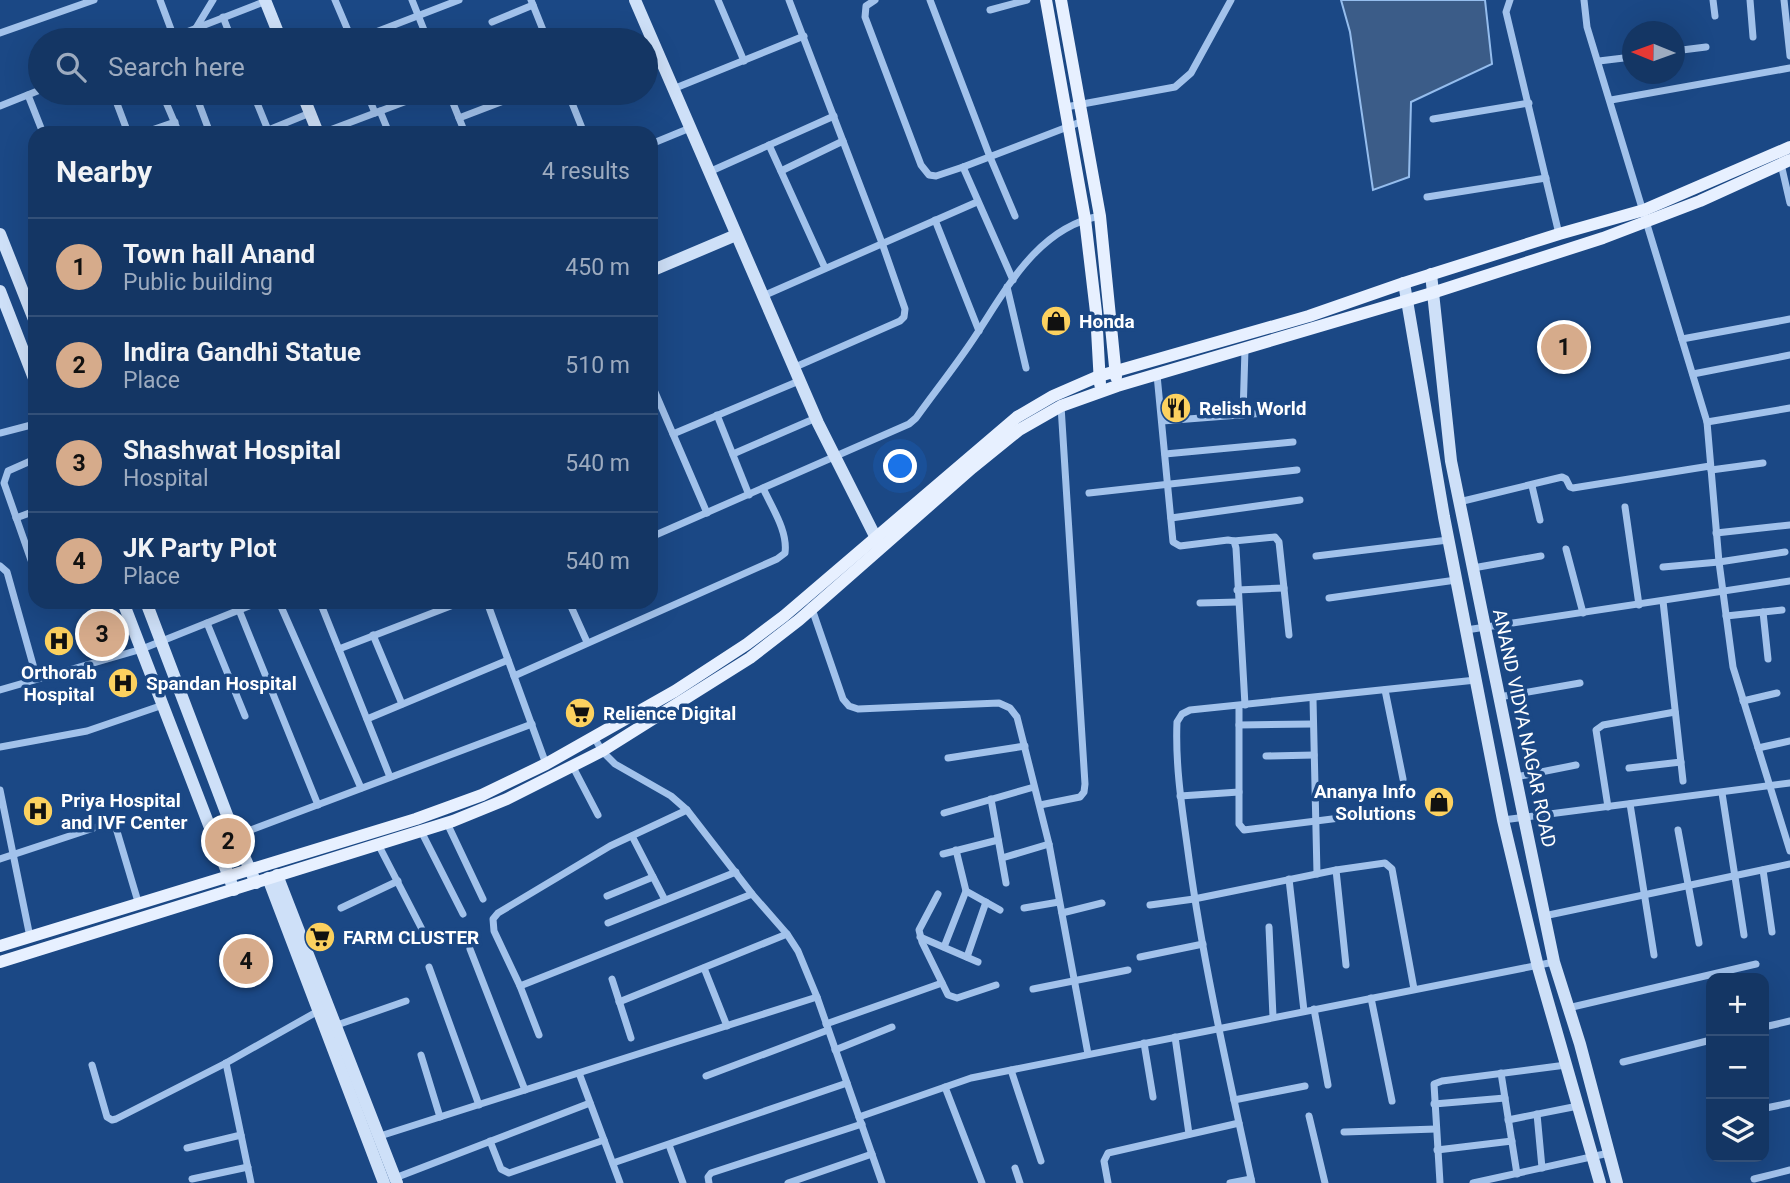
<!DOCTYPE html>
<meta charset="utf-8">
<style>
body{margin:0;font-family:Roboto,sans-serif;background:#21416d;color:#f1f3f6}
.controls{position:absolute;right:21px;bottom:21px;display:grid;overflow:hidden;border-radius:14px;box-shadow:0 7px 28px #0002}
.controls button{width:63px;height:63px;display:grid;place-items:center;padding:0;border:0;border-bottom:2px solid #335078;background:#143664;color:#f1f3f6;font:35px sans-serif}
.compass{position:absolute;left:1622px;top:21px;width:63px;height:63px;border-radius:50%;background:#143664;box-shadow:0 7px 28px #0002;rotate:271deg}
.you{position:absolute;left:901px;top:467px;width:24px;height:24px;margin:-18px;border:5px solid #fff;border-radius:50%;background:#1a73e8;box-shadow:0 0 0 10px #1a73e833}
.badge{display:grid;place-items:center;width:46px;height:46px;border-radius:50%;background:#d6ab8b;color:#111;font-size:23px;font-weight:700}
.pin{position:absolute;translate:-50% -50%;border:4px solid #fff;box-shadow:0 2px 7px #0006}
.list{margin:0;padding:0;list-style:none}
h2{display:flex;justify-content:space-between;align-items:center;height:91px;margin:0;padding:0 28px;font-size:30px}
h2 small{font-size:23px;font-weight:400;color:#9dabbf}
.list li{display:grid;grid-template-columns:46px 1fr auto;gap:21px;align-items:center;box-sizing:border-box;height:98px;padding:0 28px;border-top:2px solid #335078}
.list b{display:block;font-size:26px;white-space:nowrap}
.list p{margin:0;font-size:23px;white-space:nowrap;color:#9dabbf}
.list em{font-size:23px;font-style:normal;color:#9dabbf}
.icon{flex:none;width:38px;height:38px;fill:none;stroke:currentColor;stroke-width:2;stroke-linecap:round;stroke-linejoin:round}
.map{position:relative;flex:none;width:1790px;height:1183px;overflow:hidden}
.search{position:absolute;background:#143664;box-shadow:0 7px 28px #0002;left:28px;top:28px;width:630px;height:77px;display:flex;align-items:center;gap:18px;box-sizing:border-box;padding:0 24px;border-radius:38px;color:#9dabbf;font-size:26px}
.panel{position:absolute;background:#143664;box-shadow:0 7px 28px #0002;left:28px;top:126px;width:630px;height:483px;border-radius:21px}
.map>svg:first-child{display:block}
.water{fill:#3b5c88;stroke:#95bded;stroke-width:2}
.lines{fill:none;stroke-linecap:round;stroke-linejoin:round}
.street{stroke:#a2c2eb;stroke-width:7}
.secondary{stroke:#cee0f8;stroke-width:12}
.primary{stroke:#e7f0ff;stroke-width:12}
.labels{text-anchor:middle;stroke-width:7;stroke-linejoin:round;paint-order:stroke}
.poi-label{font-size:19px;font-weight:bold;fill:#fff;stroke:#1b4885;text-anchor:start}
.street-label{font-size:19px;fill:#fff;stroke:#1b4885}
</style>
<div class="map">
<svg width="1790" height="1183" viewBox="0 0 1790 1183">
<rect width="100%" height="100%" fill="#1b4885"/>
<polygon class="water" points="1341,0 1485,0 1492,64 1411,102 1409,177 1373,190 1350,32"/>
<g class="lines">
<g class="street">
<polyline points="160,0 175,40"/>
<polyline points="335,0 352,40"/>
<polyline points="412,0 428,40"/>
<polyline points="531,0 547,40"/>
<polyline points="718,0 744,61"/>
<polyline points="789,0 882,243 905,309 904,317 900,321 793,368"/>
<polyline points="875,0 866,6 865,17 921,165 929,175 936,176 963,167 1083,121"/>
<polyline points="930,0 990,157 1015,216"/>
<polyline points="1510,0 1506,12 1559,234"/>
<polyline points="1584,0 1587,27 1707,422 1719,562 1733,667 1790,851"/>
<polyline points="1713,0 1715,16"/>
<polyline points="1750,0 1753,37"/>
<polyline points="1784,0 1790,56"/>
<polyline points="990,10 1027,0"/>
<polyline points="223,17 232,40"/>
<polyline points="492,22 533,5"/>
<polyline points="196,28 213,0"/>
<polyline points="0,33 94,0"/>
<polyline points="166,40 266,1"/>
<polyline points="355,40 459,0"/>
<polyline points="1674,51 1706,47"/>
<polyline points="1599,61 1632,57"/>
<polyline points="673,89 804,36"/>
<polyline points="113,93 128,133"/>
<polyline points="162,93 179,133"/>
<polyline points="195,93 210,133"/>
<polyline points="253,93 268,130"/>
<polyline points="367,93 375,113"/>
<polyline points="449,93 465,133"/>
<polyline points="568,93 584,133"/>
<polyline points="28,95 43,133"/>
<polyline points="1611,100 1790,68"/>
<polyline points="0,106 40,90"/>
<polyline points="1066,107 1175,87 1191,73 1231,0"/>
<polyline points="380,111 389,133"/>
<polyline points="459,118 524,93"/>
<polyline points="1433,119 1529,103"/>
<polyline points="143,133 175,122"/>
<polyline points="261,133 310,113"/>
<polyline points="322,133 428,93"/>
<polyline points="651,144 690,128"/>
<polyline points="769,145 825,268"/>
<polyline points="1781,164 1790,203"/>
<polyline points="963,167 1013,280"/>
<polyline points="781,171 843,141"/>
<polyline points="709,172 834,116"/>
<polyline points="1427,197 1546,178"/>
<polyline points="935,220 979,331"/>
<polyline points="1007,287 1026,368"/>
<polyline points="763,296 977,202"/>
<polyline points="1682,339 1790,319"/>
<polyline points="1693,374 1790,355"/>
<polyline points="1157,375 1173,542 1180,546 1228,540 1234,541 1236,548 1245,705"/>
<polyline points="651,383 707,513"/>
<polyline points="717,415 749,495"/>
<polyline points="1243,415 1245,349"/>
<polyline points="1162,421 1291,411"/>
<polyline points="1707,422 1790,408"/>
<polyline points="0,433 35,424"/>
<polyline points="673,434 799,381"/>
<polyline points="733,454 816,418"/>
<polyline points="1165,454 1293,442"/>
<polyline points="35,459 8,471 4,483 31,560 35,564"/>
<polyline points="1711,470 1763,463"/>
<polyline points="1532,486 1540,520"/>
<polyline points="1089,493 1297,470"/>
<polyline points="1459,502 1562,477 1566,479 1570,487 1573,488 1710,466"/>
<polyline points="1625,507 1639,605"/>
<polyline points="16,518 35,511"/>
<polyline points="1171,518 1300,500"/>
<polyline points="1716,533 1790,525"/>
<path d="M651 537 909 424 916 418C934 393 953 369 970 344 1004 294 1035 228 1100 216"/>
<polyline points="1234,541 1275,537 1279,542 1289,635"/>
<polyline points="1566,549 1583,613"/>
<polyline points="1316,556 1448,540"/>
<polyline points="0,566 7,572 37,679"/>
<polyline points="1663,567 1719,562 1785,552"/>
<polyline points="1473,568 1541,556"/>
<polyline points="1237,590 1284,588"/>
<polyline points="1329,598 1456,580"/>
<polyline points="1663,601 1683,781"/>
<polyline points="279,602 361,788"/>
<polyline points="320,602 390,777"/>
<polyline points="487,602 546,764"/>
<polyline points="569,602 587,642"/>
<polyline points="1200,603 1238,602"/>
<polyline points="811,606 843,699 849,706 858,709 999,703 1010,708 1017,717 1049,844 1088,1054"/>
<polyline points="239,610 318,805"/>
<polyline points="1763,612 1768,659"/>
<polyline points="1726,616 1782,610"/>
<polyline points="207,623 245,716"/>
<polyline points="1466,630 1790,581"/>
<polyline points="373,635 402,704"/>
<polyline points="339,649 461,602"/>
<path d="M514 676 777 559 785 553C788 531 772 508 763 488"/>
<polyline points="0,690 142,649 259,602"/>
<polyline points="1385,690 1403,779"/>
<polyline points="1499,697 1580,683"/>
<polyline points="1313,699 1317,874"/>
<polyline points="1743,701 1777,693"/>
<polyline points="1239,706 1239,824 1244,830 1388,812"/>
<polyline points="367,719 508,660"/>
<polyline points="1239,725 1313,724"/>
<polyline points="594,737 602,751 615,764 671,796 687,810 752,894 787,934 798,951 817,997 882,1183"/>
<polyline points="0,747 87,731 163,705"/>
<polyline points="1758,748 1790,741"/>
<polyline points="1266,756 1314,755"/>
<polyline points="948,758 1025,746"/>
<polyline points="573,767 598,815"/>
<polyline points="1629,768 1681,762"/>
<polyline points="1516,777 1576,765"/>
<polyline points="0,790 30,937"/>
<polyline points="1722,793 1744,935"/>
<polyline points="1180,796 1239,792"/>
<polyline points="991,799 1006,883"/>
<polyline points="1630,804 1654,955"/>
<polyline points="1040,805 1080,797 1084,792 1085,784 1061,406"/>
<polyline points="1608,807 1596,730 1603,725 1675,712"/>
<polyline points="944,813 1034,787"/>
<polyline points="1503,820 1790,783"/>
<polyline points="447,823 483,899"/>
<polyline points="1678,830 1699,943"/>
<polyline points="421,831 463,914"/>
<polyline points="235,836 532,724"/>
<polyline points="632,836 665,900"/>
<polyline points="378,844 427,939"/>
<polyline points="956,850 966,891 1000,910"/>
<polyline points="943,854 998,840"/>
<polyline points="1002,858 1049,844"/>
<polyline points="0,859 109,823 116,828 139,905"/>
<polyline points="1336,870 1346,965"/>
<polyline points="1763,870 1772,932"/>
<polyline points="1289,879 1304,1011"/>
<polyline points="938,894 919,930 922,942 948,995 957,998 996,985"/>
<polyline points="607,896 653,877"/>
<polyline points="1150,905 1194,899 1336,870 1385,863 1392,869 1414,989"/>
<polyline points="341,908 398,881"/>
<polyline points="1024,908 1059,902"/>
<polyline points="1062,913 1102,903"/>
<polyline points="1544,916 1790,864"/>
<polyline points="608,923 736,872"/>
<polyline points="1269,927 1273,1017"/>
<polyline points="920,937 978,962"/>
<polyline points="944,947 966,891"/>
<polyline points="470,949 525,1090"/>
<polyline points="967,957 986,902"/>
<polyline points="1140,957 1203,944"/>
<polyline points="429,967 479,1105"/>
<polyline points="704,968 727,1026"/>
<polyline points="612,979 631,1038"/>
<polyline points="520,986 752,894"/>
<polyline points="1033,989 1128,970"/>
<polyline points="1371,998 1392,1101"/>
<polyline points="619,1002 787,934"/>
<polyline points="1568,1008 1756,964"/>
<polyline points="1314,1009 1328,1085"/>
<polyline points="826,1024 942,983"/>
<polyline points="337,1025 406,1001"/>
<polyline points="1764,1027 1790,1021"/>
<polyline points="539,1035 520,986 494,931 493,919 498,913 610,846 687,810"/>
<polyline points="1175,1037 1189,1134"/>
<polyline points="1144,1043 1153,1097"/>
<polyline points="835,1050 892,1027"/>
<polyline points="421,1055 440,1117"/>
<polyline points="1623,1062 1711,1040"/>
<polyline points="226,1063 251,1183"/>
<polyline points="92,1065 107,1117 112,1120 116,1119 226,1063 320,1010"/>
<polyline points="1011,1070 1041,1161"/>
<polyline points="579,1073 620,1183"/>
<polyline points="1501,1073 1517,1174"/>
<polyline points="706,1076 828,1030"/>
<polyline points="945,1087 982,1183"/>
<polyline points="1234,1100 1305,1086"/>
<polyline points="1434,1104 1505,1098"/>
<polyline points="1766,1108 1790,1103"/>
<polyline points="1537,1114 1542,1168"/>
<polyline points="1309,1116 1325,1183"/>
<polyline points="859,1117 971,1078 1554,962"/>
<polyline points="1508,1120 1578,1106"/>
<polyline points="1344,1132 1436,1129"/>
<polyline points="377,1137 817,997"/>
<polyline points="490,1141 501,1169 509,1173 604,1140"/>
<polyline points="669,1145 683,1183"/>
<polyline points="187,1148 241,1135"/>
<polyline points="1437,1150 1512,1141"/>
<polyline points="613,1163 847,1083"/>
<polyline points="1015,1168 1020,1183"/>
<polyline points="395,1178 590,1103"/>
<polyline points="192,1179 248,1167"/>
<polyline points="1754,1179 1790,1170"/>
<polyline points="709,1183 708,1177 711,1173 862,1124"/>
<polyline points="788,1183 872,1154"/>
<polyline points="1108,1183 1104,1161 1108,1153 1239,1123"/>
<polyline points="1230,1183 1251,1179"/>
<path d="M1252 1183C1229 1076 1204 968 1189 859 1183 814 1175 768 1177 722L1182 714 1190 710 1476 680"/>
<polyline points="1440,1183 1434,1084 1442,1081 1566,1065"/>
<polyline points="1473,1183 1609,1153"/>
</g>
<g class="secondary">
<polyline points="265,0 281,40"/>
<polyline points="635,0 818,423 879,544"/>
<polyline points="302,93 318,133"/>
<polyline points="0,234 35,322"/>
<polyline points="651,271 736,235"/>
<polyline points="1431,274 1451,461 1524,818 1554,962 1580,1044 1617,1183"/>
<polyline points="1404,283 1444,517 1503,820 1538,967 1600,1183"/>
<polyline points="0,291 35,381"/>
<polyline points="123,602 234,890"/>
<polyline points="146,602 235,836 256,883"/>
<polyline points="277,875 397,1183"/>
<polyline points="268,878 384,1183"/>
</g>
<g class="primary">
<polyline points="1046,0 1085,219 1096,312 1100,384"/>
<polyline points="1061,0 1100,216 1116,377"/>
<polyline points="0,946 416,819 482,795 546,764 675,691 747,644 784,616 1017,417 1053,396 1099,376 1309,316 1404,283 1559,234 1644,210 1790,147"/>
<polyline points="0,962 453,821 507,799 602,751 750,658 799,620 972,468 1019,430 1061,406 1117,386 1432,293 1603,238 1700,201 1790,160"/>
</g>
</g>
<defs>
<g id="shop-disc" transform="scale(1.575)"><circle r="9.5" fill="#fcd15f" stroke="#1b4885"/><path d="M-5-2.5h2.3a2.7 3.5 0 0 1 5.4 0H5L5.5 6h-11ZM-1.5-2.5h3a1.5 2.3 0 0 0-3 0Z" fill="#111"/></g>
<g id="restaurant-disc" transform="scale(1.575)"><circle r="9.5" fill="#fcd15f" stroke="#1b4885"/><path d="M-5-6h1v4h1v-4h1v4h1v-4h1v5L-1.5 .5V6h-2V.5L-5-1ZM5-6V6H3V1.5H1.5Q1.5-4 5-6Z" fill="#111"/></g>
<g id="hospital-disc" transform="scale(1.575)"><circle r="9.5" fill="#fcd15f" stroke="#1b4885"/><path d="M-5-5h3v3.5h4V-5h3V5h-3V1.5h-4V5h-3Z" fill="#111"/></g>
<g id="supermarket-disc" transform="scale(1.575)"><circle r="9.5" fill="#fcd15f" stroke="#1b4885"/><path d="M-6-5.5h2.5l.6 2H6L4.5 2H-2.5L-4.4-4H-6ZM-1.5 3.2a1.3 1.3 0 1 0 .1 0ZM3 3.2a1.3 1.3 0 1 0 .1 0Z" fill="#111"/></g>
</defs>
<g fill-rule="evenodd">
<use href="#shop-disc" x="1056" y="321"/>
<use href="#restaurant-disc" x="1176" y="408"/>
<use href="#hospital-disc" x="59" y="641"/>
<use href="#hospital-disc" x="123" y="683"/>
<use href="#supermarket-disc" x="580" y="713"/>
<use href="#shop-disc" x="1439" y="802"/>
<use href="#hospital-disc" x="38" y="811"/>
<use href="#supermarket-disc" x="320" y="937"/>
</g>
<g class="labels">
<g class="poi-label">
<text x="1079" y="328">Honda</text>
<text x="1199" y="415">Relish World</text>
<text x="59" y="679" text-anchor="middle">Orthorab<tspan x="59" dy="22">Hospital</tspan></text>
<text x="146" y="690">Spandan Hospital</text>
<text x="603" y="720">Relience Digital</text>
<text x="1416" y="798" text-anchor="end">Ananya Info<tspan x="1416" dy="22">Solutions</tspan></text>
<text x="61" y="807">Priya Hospital<tspan x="61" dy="22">and IVF Center</tspan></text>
<text x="343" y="944">FARM CLUSTER</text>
</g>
<g class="street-label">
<text transform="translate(1525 728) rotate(78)" y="7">ANAND VIDYA NAGAR ROAD</text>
</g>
</g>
</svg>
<div class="controls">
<button>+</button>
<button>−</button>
<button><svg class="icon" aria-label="layers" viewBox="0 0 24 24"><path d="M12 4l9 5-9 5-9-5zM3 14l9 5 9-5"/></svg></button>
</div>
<svg class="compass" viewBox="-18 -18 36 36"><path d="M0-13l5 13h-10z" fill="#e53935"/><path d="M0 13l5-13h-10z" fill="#9dabbf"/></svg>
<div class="you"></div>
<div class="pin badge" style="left:1564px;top:347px">1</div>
<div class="pin badge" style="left:228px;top:841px">2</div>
<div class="pin badge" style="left:102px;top:634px">3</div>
<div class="pin badge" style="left:246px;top:961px">4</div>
<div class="search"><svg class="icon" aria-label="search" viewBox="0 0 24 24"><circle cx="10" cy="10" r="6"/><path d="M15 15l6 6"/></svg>Search here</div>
<section class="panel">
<h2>Nearby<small>4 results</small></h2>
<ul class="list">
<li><span class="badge">1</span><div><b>Town hall Anand</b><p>Public building</p></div><em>450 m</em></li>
<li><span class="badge">2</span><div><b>Indira Gandhi Statue</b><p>Place</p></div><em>510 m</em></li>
<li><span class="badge">3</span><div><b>Shashwat Hospital</b><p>Hospital</p></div><em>540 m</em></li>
<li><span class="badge">4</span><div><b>JK Party Plot</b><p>Place</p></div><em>540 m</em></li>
</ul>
</section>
</div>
